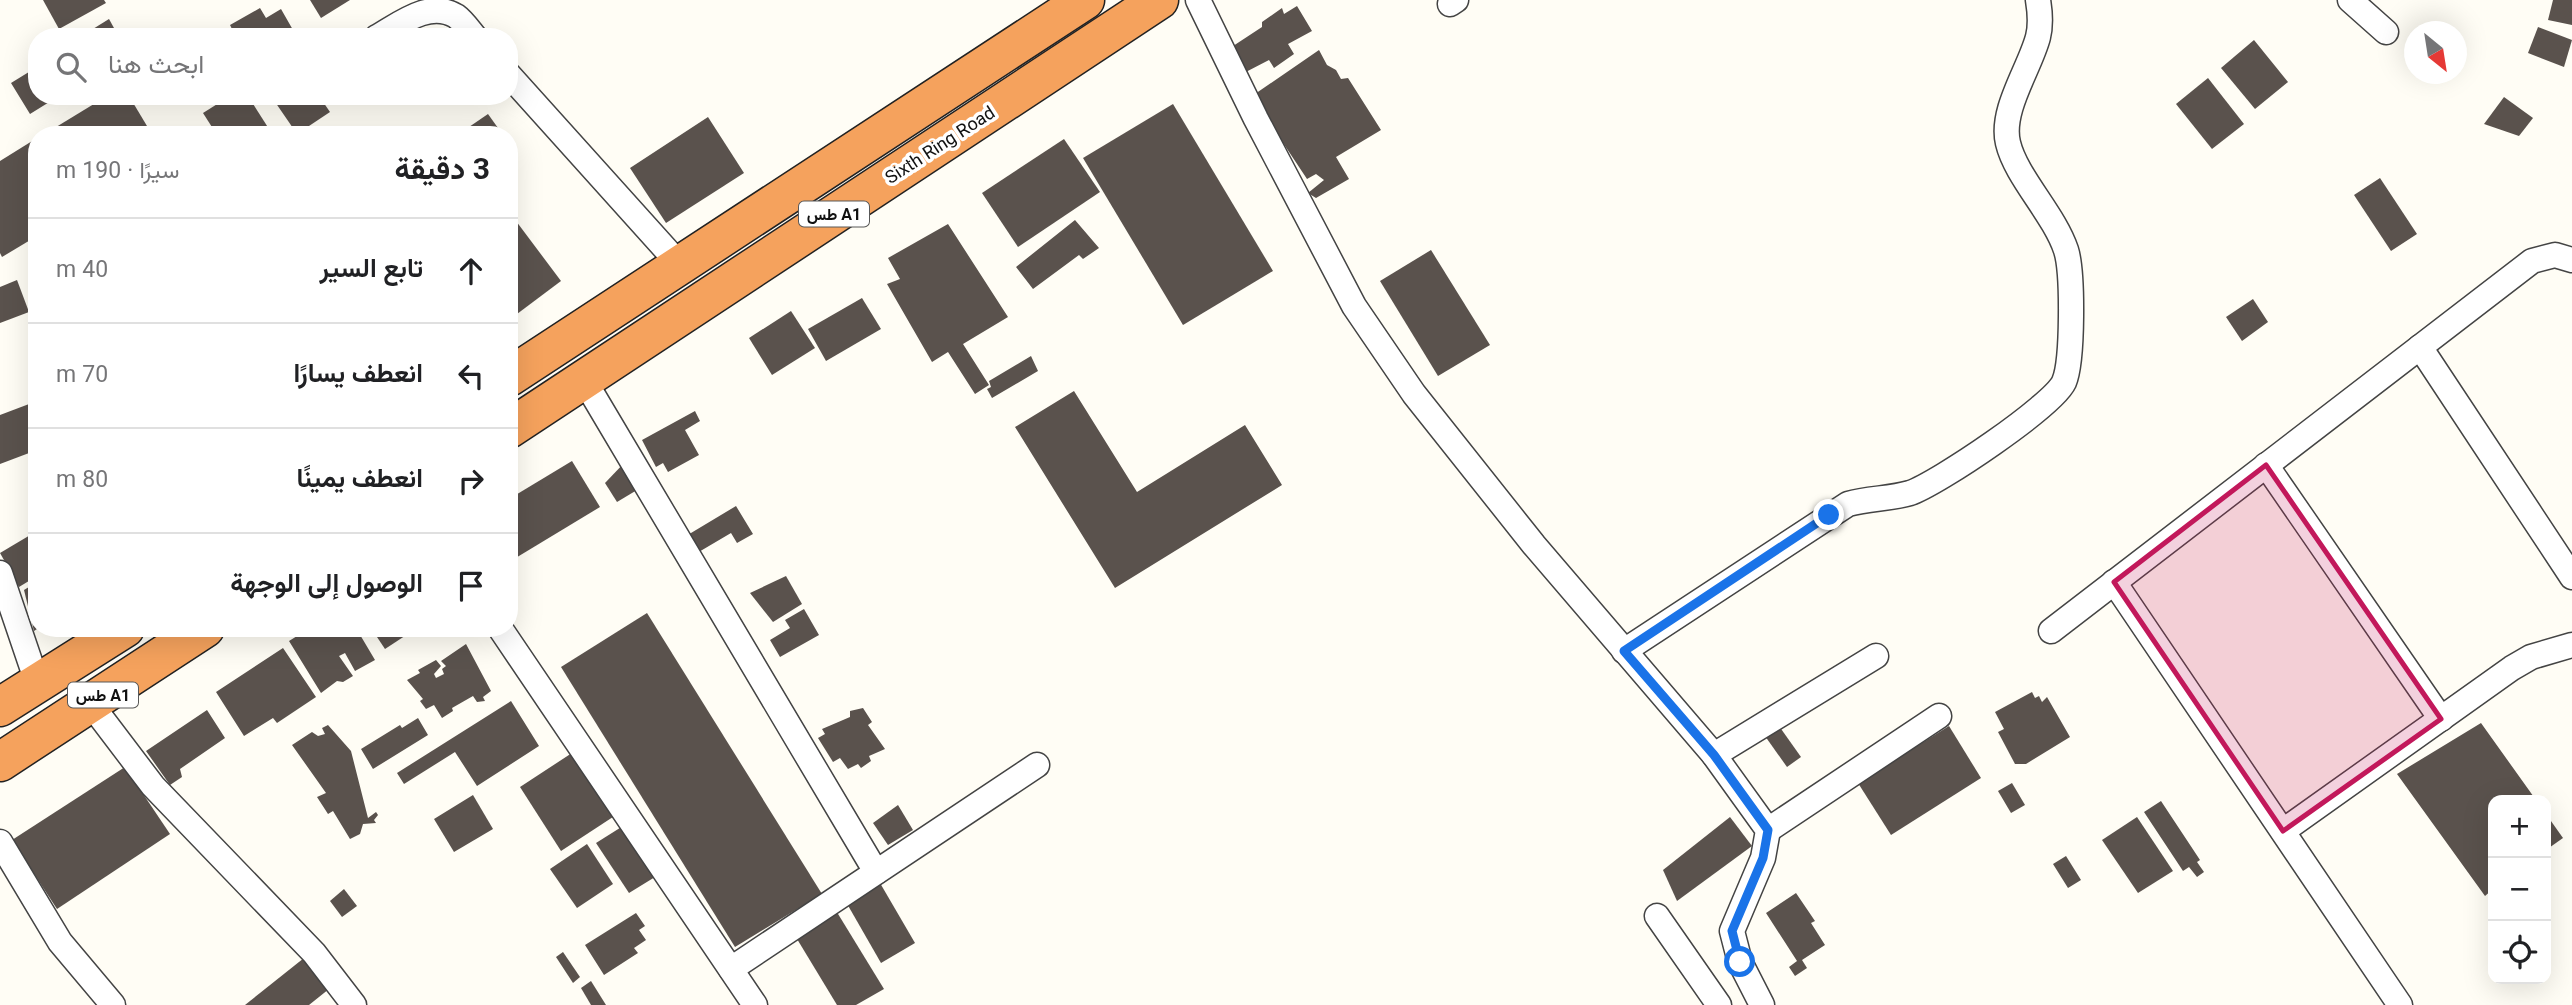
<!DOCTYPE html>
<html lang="ar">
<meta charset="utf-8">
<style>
body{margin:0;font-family:Georgia,Vazirmatn,serif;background:#f2f2f2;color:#202124;direction:rtl}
.controls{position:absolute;right:21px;bottom:21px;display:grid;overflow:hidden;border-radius:14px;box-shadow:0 7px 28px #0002}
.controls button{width:63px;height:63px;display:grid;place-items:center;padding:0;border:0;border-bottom:2px solid #e0e0e0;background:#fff;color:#202124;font:35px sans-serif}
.compass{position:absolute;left:2404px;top:21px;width:63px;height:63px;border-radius:50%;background:#fff;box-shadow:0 7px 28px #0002;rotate:150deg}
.stop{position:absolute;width:21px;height:21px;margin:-16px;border:5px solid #1a73e8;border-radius:50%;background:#fff}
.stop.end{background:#1a73e8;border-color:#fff;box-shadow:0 2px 7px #0008}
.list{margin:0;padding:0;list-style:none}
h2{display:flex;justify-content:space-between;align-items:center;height:91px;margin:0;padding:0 28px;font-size:30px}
h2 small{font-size:23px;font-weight:400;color:#757577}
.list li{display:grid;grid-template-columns:46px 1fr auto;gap:21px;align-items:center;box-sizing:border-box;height:105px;padding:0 28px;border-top:2px solid #e0e0e0}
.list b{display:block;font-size:26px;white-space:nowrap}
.list em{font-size:23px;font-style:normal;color:#757577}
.icon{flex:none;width:38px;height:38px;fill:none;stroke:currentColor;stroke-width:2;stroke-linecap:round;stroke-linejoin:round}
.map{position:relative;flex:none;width:2572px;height:1005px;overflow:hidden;direction:ltr}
.search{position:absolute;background:#fff;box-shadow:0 7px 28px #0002;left:28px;top:28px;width:490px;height:77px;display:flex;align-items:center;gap:18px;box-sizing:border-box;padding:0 24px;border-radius:28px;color:#757577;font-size:26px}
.panel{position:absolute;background:#fff;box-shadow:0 7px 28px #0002;left:28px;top:126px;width:490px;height:511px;border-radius:28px;direction:rtl}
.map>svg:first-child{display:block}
.building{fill:#5a524d}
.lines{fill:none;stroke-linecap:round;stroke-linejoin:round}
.street-casing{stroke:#444;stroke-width:27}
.highway-casing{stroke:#222;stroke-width:41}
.street{stroke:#fff;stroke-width:24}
.highway{stroke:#f5a25d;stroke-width:38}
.route{stroke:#1a73e8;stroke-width:9}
.marked{fill:#c2185b;fill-opacity:0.2;stroke:#c2185b;stroke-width:5;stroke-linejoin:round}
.labels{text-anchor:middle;stroke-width:7;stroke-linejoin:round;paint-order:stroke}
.shield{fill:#fff;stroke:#585858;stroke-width:2}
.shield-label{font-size:16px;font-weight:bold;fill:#111}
.street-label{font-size:18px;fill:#111;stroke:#fff}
</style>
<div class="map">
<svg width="2572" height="1005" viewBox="0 0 2572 1005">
<rect width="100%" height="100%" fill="#fffdf5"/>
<g class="building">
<polygon points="43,0 104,0 106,3 59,29"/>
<polygon points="310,0 350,0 321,18"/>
<polygon points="2553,0 2572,0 2572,25 2548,20"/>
<polygon points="1297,6 1312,31 1288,44 1294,54 1274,68 1269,60 1240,75 1227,50 1262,27 1262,22 1282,8 1284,14"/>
<polygon points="260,8 266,18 281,9 297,37 236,37 230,25"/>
<polygon points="109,19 119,37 80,37"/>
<polygon points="2538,27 2572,40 2564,67 2528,53"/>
<polygon points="2254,40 2288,82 2255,109 2221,68"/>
<polygon points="1319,50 1327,65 1336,70 1341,79 1348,78 1381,130 1336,157 1349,179 1316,198 1308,193 1324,180 1316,174 1307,179 1252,96"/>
<polygon points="37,67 37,96 59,96 30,114 11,83"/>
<polygon points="2208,78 2244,124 2212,149 2176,104"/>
<polygon points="107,96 129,96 147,126 132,135 43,135"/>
<polygon points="230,96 248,96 269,129 260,135 217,135 203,113"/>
<polygon points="271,96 319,96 330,112 297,134"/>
<polygon points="2504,97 2533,118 2519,136 2484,124"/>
<polygon points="1173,104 1273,271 1183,325 1083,158"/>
<polygon points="488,114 503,135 475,135 469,127"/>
<polygon points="708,117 744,173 666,223 630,168"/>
<polygon points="37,138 37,236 2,257 0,253 0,161"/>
<polygon points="1064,139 1100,192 1018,247 982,193"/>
<polygon points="2380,178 2417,234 2391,251 2354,195"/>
<polygon points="1075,220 1099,248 1083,259 1079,255 1033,289 1016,267"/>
<polygon points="516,221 561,281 509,320 509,226"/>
<polygon points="948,224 1008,317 963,344 989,385 975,394 948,352 932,362 887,284 900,279 888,258"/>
<polygon points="1431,250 1490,345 1438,376 1380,281"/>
<polygon points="17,280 29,312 0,323 0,287"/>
<polygon points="862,298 881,329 826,361 808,329"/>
<polygon points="2253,299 2268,322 2242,341 2226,317"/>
<polygon points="791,311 815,348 772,375 749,338"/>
<polygon points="1031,356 1038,371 992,398 987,389 991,387 989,381"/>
<polygon points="1074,391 1137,492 1245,425 1282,485 1115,588 1015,427"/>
<polygon points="37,401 37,450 0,464 0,415"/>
<polygon points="695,411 700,421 685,430 699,455 668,472 663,463 656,467 642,440"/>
<polygon points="572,461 600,507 509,562 509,499"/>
<polygon points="626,461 642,487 617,502 605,483"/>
<polygon points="736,506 753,534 737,543 731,533 692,556 681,539"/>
<polygon points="37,531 37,576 19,587 0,553"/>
<polygon points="786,576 802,604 773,622 750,593"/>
<polygon points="37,582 37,629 34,631 24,590"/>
<polygon points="804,609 819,635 780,657 770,640 790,628 785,620"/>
<polygon points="647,613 822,894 735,947 561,667"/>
<polygon points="310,628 356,628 375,660 355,671 345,653 339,656 353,676 343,682 337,681 321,693 289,641"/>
<polygon points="371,628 417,628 385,649"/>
<polygon points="466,644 491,691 483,697 485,701 477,702 473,696 452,708 453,711 442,718 434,705 426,709 420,701 423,699 407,680 420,673 418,670 436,660 441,666 434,674 436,678 444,674 442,669 446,666 441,661"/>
<polygon points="283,648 316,697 277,723 273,718 244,736 216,692"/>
<polygon points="2032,692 2035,698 2039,696 2042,702 2047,697 2070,737 2026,764 2015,764 1998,732 2004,729 1995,712"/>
<polygon points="511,701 539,746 477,786 455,752 404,784 397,773"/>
<polygon points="863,708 872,722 868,725 885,749 869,756 871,761 861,768 858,764 848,769 840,758 833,762 818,738 825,734 822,729 850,717 850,711"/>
<polygon points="207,710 225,738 180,769 182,777 170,785 146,751"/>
<polygon points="418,718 428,735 373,769 361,749 400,725 402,728"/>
<polygon points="2481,723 2536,800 2493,800 2493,889 2485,896 2397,774"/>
<polygon points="328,725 351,751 368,818 376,812 378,815 374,820 376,823 363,824 360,834 350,839 333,811 328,814 317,797 326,793 292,745 312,732 318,736 325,734 322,728"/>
<polygon points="1779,726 1801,757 1787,767 1765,736"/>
<polygon points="1949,726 1981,778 1891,835 1858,783"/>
<polygon points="575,751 616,815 561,851 520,787"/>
<polygon points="125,767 170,834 57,909 12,840"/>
<polygon points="2012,783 2025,805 2011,813 1998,791"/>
<polygon points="473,795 493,829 454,852 434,819"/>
<polygon points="2161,801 2200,860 2197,862 2204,872 2197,877 2189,867 2183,871 2144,812"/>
<polygon points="898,805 913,830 888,845 873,823"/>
<polygon points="2546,814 2563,838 2546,850"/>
<polygon points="1730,817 1752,846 1677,901 1663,870"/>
<polygon points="2137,817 2173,871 2138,893 2102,840"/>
<polygon points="623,826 655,877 629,893 596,843"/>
<polygon points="587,844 613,884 577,908 550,869"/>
<polygon points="2066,856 2081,880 2068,888 2053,864"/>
<polygon points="880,883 915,943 881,963 846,902"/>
<polygon points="344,889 357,906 342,917 330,901"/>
<polygon points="1796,893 1815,921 1811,923 1825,945 1802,960 1807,968 1795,976 1789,967 1797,961 1766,913"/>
<polygon points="835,909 884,989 856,1005 837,1005 794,934"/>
<polygon points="636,913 645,926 639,930 646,940 634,948 638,953 604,975 585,945"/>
<polygon points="563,952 580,977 573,983 556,957"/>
<polygon points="304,958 329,989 309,1005 245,1005"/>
<polygon points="591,981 606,1005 591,1005 581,988"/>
</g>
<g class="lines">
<g class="street-casing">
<g id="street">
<polyline points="1198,0 1256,119 1354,306 1414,394 1534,545 1714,755 1768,830 1763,858 1732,931 1740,962 1762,1005"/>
<polyline points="2350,0 2386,32"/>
<polyline points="1450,4 1456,0"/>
<path d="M377 37C400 24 429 0 456 16 463 21 469 30 475 37"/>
<polyline points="509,75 680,265"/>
<polyline points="2420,347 2572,577"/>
<polyline points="584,380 876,872"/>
<polyline points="2266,465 2441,719"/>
<polyline points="0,573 37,682"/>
<polyline points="2114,582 2400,1005"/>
<polyline points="500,628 755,1005"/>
<polyline points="2051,631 2532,261 2555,255 2572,260"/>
<path d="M1624 651 1848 504C1869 498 1890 499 1910 493 1937 484 2053 406 2064 382 2073 361 2073 272 2066 250 2054 214 2016 177 2008 143 2000 110 2030 68 2038 37 2041 25 2040 12 2038 0"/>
<polyline points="90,703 153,786 314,953 354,1005"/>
<polyline points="1714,755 1876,656"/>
<polyline points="1768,830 1939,716"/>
<polyline points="2283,831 2512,668 2531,657 2572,645"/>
<polyline points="0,842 60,942 113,1005"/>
<polyline points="1657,916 1719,1005"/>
<polyline points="731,969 1037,765"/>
</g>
</g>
<g class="highway-casing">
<g id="highway">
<polyline points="509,377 1085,0"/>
<polyline points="509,429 1159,0"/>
<polyline points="0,707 125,628"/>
<polyline points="0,762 205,628"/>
</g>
</g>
<use href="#street" class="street"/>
<use href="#highway" class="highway"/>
</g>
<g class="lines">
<polyline class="route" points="1740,962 1732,931 1763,858 1768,830 1714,755 1624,651 1829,515"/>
</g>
<path class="marked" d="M2266 465 2441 719 2283 831 2114 582Z"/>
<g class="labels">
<g class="shield">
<rect x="799" y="201.5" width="70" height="25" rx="5"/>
<rect x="68" y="682.5" width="70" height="25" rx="5"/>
</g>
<g class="shield-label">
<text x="834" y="220">طس A1</text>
<text x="103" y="701">طس A1</text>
</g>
<g class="street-label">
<text transform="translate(940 145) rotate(-33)" y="6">Sixth Ring Road</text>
</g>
</g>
</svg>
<div class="controls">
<button>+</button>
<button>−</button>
<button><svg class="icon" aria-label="locate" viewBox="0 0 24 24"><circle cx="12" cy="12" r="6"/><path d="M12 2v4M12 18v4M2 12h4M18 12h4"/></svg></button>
</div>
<svg class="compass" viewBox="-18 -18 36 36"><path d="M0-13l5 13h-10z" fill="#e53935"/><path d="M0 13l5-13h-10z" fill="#757577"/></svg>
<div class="stop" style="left:1740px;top:962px"></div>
<div class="stop end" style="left:1829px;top:515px"></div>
<div class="search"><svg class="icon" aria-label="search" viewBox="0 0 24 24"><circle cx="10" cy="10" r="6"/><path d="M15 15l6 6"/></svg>ابحث هنا</div>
<section class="panel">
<h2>3 دقيقة<small>سيرًا · 190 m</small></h2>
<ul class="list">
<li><svg class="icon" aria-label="ahead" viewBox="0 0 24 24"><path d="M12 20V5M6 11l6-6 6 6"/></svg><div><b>تابع السير</b></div><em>40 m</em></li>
<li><svg class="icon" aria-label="left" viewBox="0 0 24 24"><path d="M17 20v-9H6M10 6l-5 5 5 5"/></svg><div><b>انعطف يسارًا</b></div><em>70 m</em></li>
<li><svg class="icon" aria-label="right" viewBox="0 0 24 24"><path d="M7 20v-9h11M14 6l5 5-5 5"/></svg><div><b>انعطف يمينًا</b></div><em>80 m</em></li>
<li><svg class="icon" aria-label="arrive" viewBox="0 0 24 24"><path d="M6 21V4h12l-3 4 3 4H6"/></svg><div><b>الوصول إلى الوجهة</b></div></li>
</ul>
</section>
</div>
